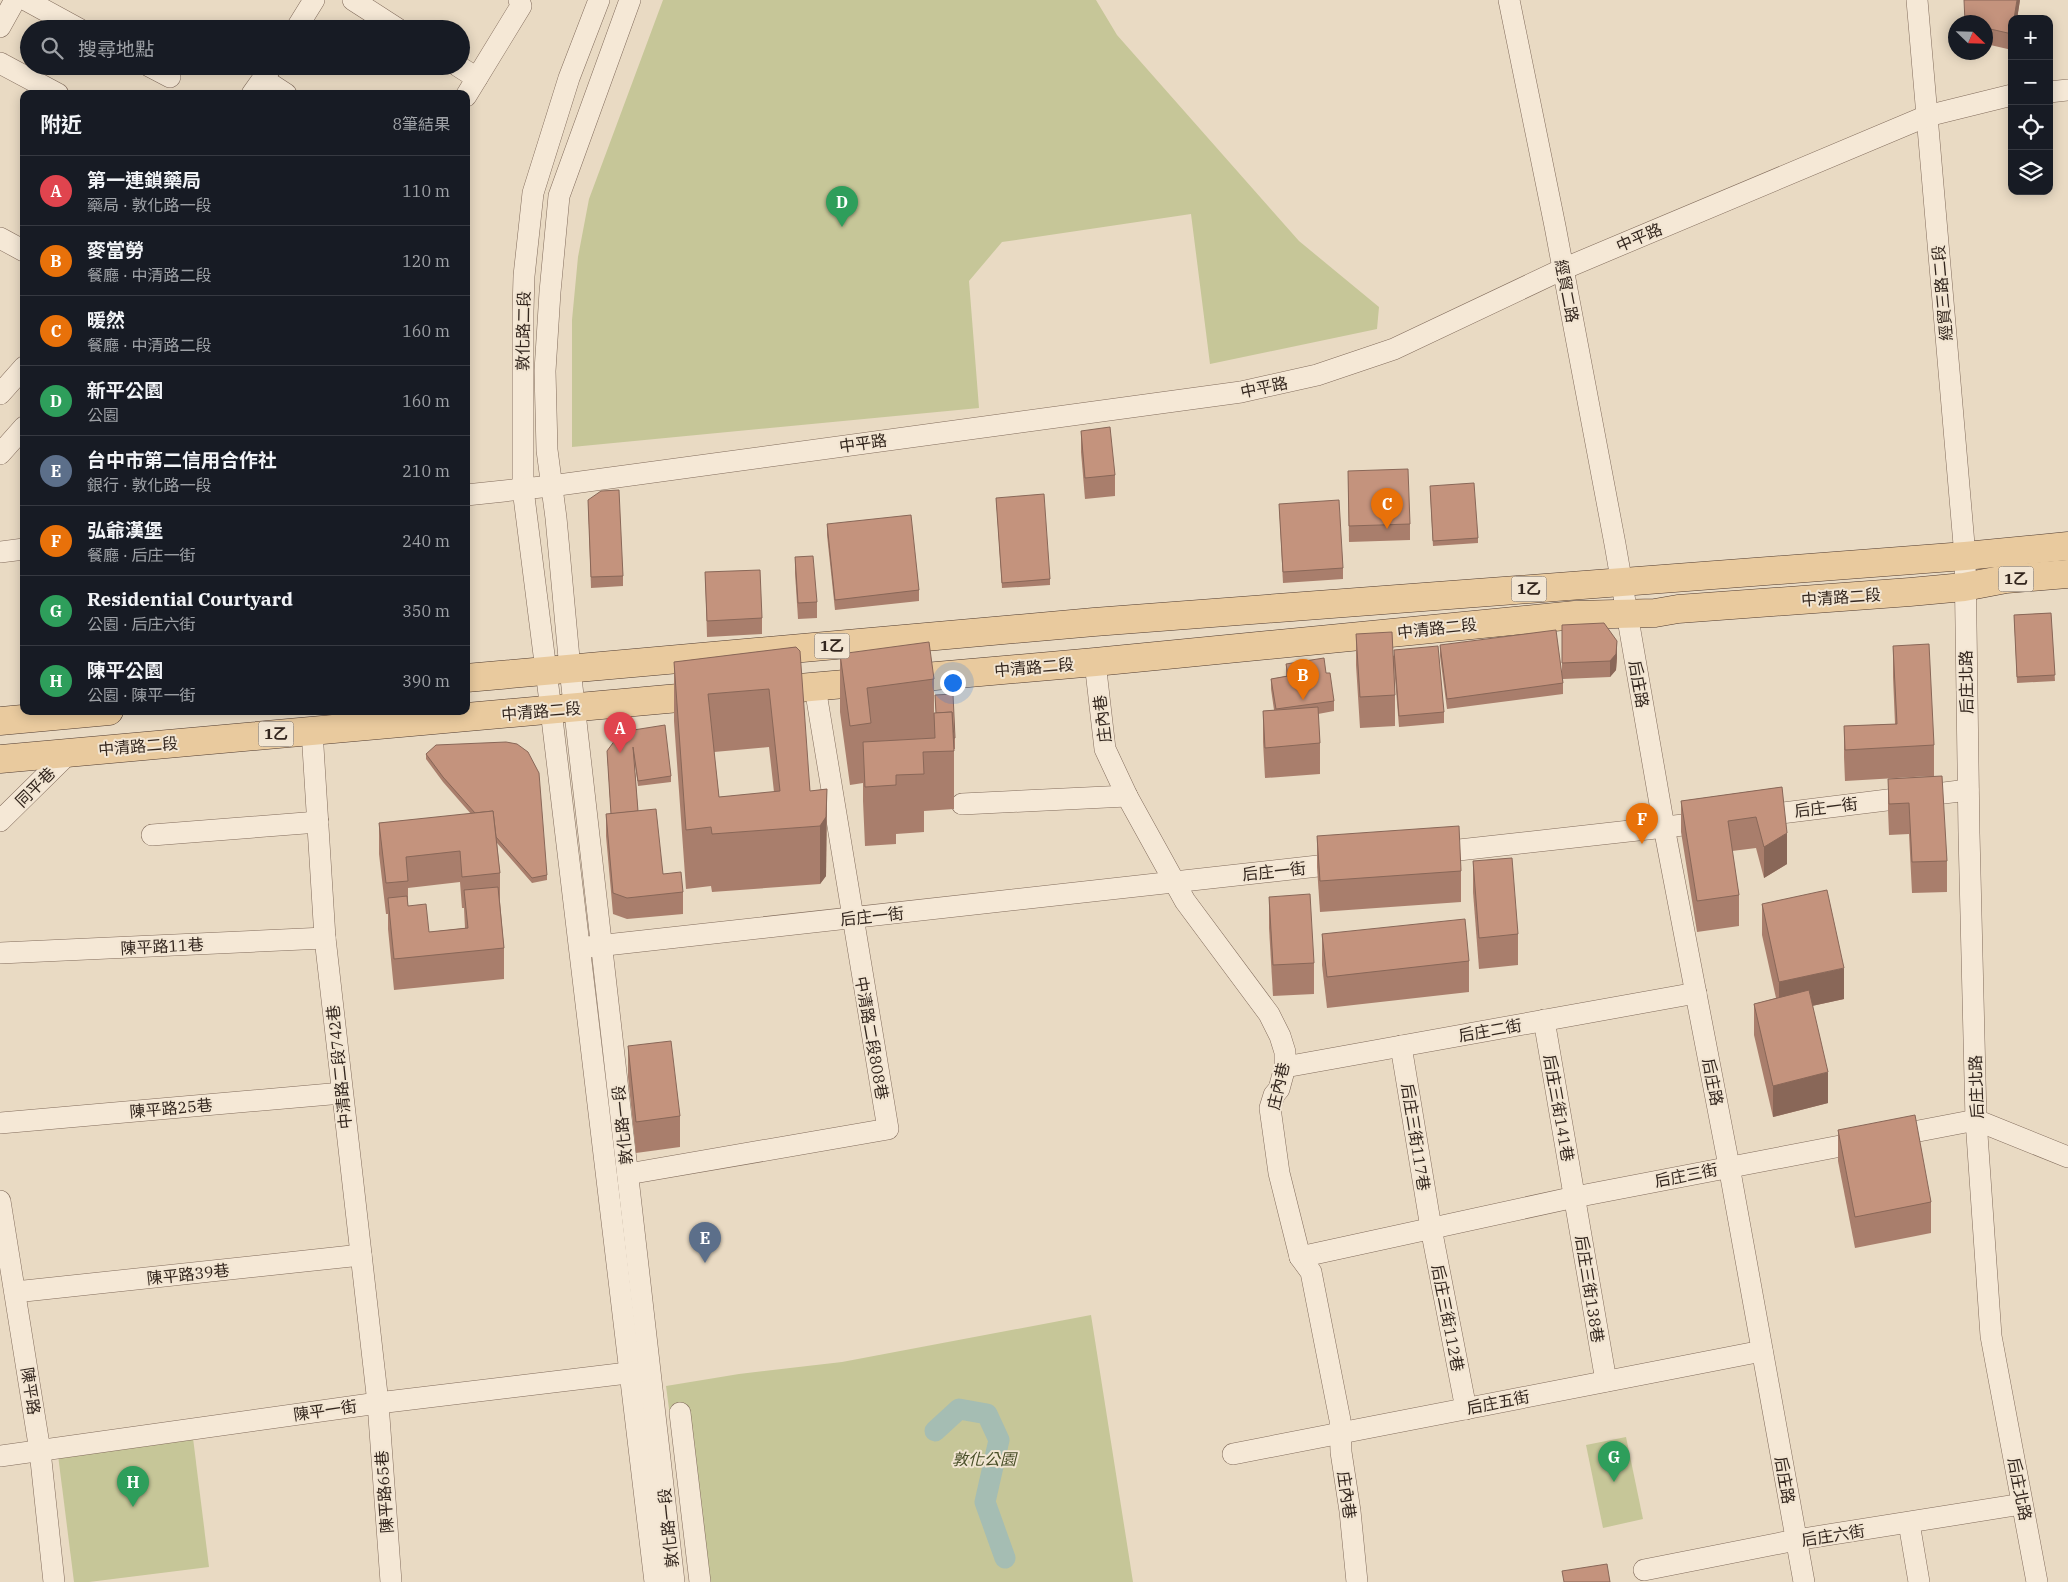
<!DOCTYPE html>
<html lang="zh-TW">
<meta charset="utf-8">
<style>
body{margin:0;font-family:"IBM Plex Serif","Noto Sans TC",serif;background:#20242c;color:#f1f3f6}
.controls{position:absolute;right:15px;top:15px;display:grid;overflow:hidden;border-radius:10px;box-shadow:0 2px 12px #0003}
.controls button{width:45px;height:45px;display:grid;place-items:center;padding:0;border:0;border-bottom:1px solid #363941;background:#171b24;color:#f1f3f6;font:25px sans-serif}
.compass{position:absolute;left:1948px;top:15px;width:45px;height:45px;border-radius:50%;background:#171b24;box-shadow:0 2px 12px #0003;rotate:113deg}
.you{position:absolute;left:952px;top:682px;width:18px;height:18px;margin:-12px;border:4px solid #fff;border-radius:50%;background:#1a73e8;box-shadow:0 0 0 8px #1a73e833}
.badge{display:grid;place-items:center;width:32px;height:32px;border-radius:50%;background:#c39ca2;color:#fff;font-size:16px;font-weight:700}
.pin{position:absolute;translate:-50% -41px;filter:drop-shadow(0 1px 2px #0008)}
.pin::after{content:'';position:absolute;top:26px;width:18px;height:15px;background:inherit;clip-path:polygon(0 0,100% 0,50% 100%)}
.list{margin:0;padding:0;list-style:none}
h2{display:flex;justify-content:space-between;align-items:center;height:65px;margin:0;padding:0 20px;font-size:21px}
h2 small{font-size:16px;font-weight:400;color:#9ea1a6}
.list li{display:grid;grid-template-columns:32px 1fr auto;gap:15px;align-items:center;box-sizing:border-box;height:70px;padding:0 20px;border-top:1px solid #363941}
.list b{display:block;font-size:19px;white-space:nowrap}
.list p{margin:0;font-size:16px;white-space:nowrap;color:#9ea1a6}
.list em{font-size:16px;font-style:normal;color:#9ea1a6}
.icon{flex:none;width:28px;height:28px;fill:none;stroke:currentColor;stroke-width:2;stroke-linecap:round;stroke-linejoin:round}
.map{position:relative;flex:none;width:2068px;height:1582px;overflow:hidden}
.search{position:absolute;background:#171b24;box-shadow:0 2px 12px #0003;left:20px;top:20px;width:450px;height:55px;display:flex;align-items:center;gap:12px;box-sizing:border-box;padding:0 18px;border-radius:28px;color:#9ea1a6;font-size:19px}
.panel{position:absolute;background:#171b24;box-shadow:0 2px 12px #0003;left:20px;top:90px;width:450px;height:625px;border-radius:10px}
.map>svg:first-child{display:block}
.green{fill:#c6c698}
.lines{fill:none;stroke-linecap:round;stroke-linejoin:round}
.canal{stroke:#a5bdb3;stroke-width:21}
.minor-casing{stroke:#826c5c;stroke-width:22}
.major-casing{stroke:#503b30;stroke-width:29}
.minor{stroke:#f5e8d6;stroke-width:21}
.major{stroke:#e9ca9e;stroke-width:28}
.wall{fill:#a97e6c;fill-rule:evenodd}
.shaded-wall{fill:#896758}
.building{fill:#c4937d;stroke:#896758;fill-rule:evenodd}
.labels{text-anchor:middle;stroke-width:4;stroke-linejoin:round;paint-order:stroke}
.shield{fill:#f2e5d2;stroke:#6c5f54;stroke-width:1}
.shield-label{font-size:15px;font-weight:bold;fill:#33261e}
.street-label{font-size:16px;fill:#33261e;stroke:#f2e5d2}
.park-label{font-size:16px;font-style:italic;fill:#484e27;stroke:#f2e5d2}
</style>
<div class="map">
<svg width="2068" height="1582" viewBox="0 0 2068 1582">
<rect width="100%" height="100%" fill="#e9dac3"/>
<g class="green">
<polygon points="663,0 1096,0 1117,35 1299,241 1379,307 1377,329 1210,364 1191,214 1002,242 969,281 979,408 572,447 572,320 578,257 589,199"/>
<polygon points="1091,1315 1133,1582 692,1582 666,1386 739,1374 842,1362"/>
<polygon points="192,1430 209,1567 89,1582 74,1582 57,1447"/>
<polygon points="1626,1437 1643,1519 1603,1528 1586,1445"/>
</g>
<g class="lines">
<polyline class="canal" points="935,1431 959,1409 987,1414 999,1440 985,1502 1005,1558"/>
<g class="minor-casing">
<g id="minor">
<polyline points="26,0 79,29"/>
<polyline points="353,0 398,29"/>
<polyline points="599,0 569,78 533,193 524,276 523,311 523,489 551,710 655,1582"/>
<polyline points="630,0 559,196 550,292 545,371 547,450 556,518 570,669 674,1582"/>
<polyline points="1509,0 1555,226 1615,544 1664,827 1729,1166 1804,1582"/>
<polyline points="1917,0 1965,556 1969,833 1976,1120 1991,1336 2037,1582"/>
<polyline points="0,27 15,0"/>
<polyline points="296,29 314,0"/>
<polyline points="0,63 58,94"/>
<polyline points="149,66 170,77"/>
<polyline points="458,66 477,78"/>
<polyline points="263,79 286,94"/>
<polyline points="2049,92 2068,90"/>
<polyline points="252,94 272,66"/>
<polyline points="466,96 521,6 519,0"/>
<polyline points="0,238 24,251"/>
<polyline points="0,394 24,367"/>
<polyline points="0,454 24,427"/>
<polyline points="466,495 551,486 1241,392 1317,375 1394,349 1563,269 1927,116 2012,95"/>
<polyline points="0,552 24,549"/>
<polyline points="1095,662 1105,749 1127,796 1185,901 1269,1014 1280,1036 1285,1052 1285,1067 1279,1089 1274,1095 1270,1108 1279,1173 1300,1257 1311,1272 1340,1420 1341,1452 1350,1511 1357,1582"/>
<polyline points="312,731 325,938 378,1403 391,1582"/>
<polyline points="962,804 1127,796"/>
<polyline points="1758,816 1968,790"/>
<polyline points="0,821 70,752"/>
<polyline points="152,835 318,822"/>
<polyline points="1432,853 1710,822"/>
<polyline points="588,947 1345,863"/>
<polyline points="0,953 325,938"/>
<polyline points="1544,1020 1606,1381"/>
<polyline points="1401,1046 1431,1228 1466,1409"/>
<polyline points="1285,1067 1696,993"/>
<polyline points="0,1123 342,1093"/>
<polyline points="628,1174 888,1129 815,687"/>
<polyline points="0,1201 40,1451 54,1582"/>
<polyline points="1300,1257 1575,1197 1976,1120 2068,1157"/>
<polyline points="15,1292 361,1255"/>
<polyline points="680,1413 700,1582"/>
<polyline points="1233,1454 1762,1351"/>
<polyline points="0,1456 378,1403 644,1371"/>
<polyline points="1909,1523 1919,1582"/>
<polyline points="1644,1570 1796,1540 2022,1504"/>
</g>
</g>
<g class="major-casing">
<g id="major">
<polyline points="466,678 1094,622 1965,556 2068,546"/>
<polyline points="765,691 1095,662 1575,615 1655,613 1678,609 1910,592 1964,587 2006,579 2068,574"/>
<polyline points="0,721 109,711"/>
<polyline points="0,759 712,695"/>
</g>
</g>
<use href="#minor" class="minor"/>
<use href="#major" class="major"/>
</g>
<g class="wall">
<polygon points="2020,0 2012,50 1986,44 1986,22"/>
<polygon points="1081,431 1115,475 1115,496 1085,499 1081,452"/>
<polygon points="1348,471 1410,524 1410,540 1349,542"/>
<polygon points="1430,491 1478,538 1478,543 1433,546"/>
<polygon points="996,498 1050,579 1050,585 1002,588"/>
<polygon points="588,500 623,576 623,586 591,588"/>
<polygon points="1279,504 1343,568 1343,579 1283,583"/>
<polygon points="827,524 919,590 919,601 835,610 827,535"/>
<polygon points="795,557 817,602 817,618 798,619 795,573"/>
<polygon points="705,572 762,618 762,634 707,637"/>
<polygon points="2051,613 2055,681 2017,683 2014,615"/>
<polygon points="1562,625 1617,657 1616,670 1610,677 1563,679 1563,694 1447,709 1440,656 1440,645 1562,674"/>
<polygon points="1356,634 1394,656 1444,712 1444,723 1399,727 1394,666 1395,695 1395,726 1360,728 1356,665"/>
<polygon points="1893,646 1934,745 1934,776 1947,861 1947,892 1912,893 1909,834 1889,835 1888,810 1888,779 1931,776 1845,781 1844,757 1844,726 1895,724 1893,677"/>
<path d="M796 647 810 791 827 789 826 876 820 884 712 892 711 886 686 889 674 721V662ZM769 747 774 792 719 797 714 752Z"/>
<polygon points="840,654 934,679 934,713 936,713 935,695 955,738 955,749 954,749 954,809 924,811 924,832 896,834 896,844 865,846 863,801 863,783 850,785 840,712"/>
<polygon points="1286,664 1326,673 1334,701 1334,711 1318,714 1320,743 1320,774 1265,778 1263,742 1263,711 1274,710 1271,689 1271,679 1286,676"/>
<polygon points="621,732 671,776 671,782 638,786 634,758 638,811 663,874 683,892 683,914 627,919 613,914 606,836 606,814 611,814 607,751"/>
<path d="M426 754 547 875V880L532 883 497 843 500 873V902L504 948V979L394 990 388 929V914H386L379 854V823L471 814 443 782 426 759ZM460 882 462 908H464L465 928 429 932 408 906V888Z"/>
<polygon points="1782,787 1787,864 1764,878 1756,848 1732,851 1739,895 1739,926 1697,932 1681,832 1681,801"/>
<polygon points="1317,836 1461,871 1461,902 1320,912 1317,867"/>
<polygon points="1473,861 1518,934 1518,965 1479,969 1473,892"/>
<polygon points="1269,897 1314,963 1314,994 1273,996 1269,928"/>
<polygon points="1762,904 1844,999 1812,1006 1828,1103 1773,1117 1754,1035 1754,1004 1776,998 1762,935"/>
<polygon points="1322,934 1469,961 1469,992 1327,1008 1322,965"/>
<polygon points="628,1046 680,1116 680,1147 636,1153 628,1077"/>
<polygon points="1838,1130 1931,1202 1931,1233 1855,1248 1838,1161"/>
</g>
<g class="shaded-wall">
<polygon points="2017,0 2020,0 2017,19 2014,19"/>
<polygon points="1617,641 1617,657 1616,670 1610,677 1610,661"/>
<polygon points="827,789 826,876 820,884 820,826"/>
<polygon points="1787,833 1787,864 1764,878 1764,847"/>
<polygon points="1844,968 1844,999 1779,1013 1779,982"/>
<polygon points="1828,1072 1828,1103 1773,1117 1773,1086"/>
</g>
<g class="building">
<polygon points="1964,0 2017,0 2014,19 2012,19 2012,34 1986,28 1986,22 1965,22"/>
<polygon points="1110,427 1115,475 1085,478 1081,431"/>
<polygon points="1408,469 1410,524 1349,526 1348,471"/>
<polygon points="1474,483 1478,538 1433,541 1430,486"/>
<polygon points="619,490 623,576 591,577 588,500 601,491"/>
<polygon points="1044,494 1050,579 1002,583 996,498"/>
<polygon points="1339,500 1343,568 1283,572 1279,504"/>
<polygon points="911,515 919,590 835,600 827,524"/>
<polygon points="813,556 817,602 798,603 795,557"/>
<polygon points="760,570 762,618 707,621 705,572"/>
<polygon points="2051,613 2055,675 2017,677 2014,615"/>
<polygon points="1604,623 1617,641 1616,654 1610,661 1562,663 1562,625"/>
<polygon points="1556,630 1563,683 1447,699 1440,645"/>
<polygon points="1392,632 1395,695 1360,697 1356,634"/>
<polygon points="929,642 934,679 867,688 871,723 850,726 840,654"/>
<polygon points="1929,644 1934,745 1845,750 1844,726 1897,724 1893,646"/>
<polygon points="1438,646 1444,712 1399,716 1394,650"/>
<path d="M796 647 800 651 810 791 827 789 826 817 820 826 712 834 711 827 686 830 674 662ZM769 689 780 791 719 797 708 694Z"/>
<polygon points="1324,658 1326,673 1330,673 1334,701 1276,709 1271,679 1288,676 1286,664"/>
<polygon points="953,694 955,738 954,738 952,712 936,713 935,695"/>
<polygon points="1318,707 1320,743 1265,748 1263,711"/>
<polygon points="952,712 954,751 923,752 924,774 896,775 896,785 865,787 863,742 935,738 934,713"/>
<polygon points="665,725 671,776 638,781 633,747 638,811 611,814 607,751 621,732"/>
<polygon points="506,742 517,744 528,752 539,773 547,875 532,878 496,837 493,811 475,813 443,777 426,754 436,745"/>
<polygon points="1942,776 1947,861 1912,862 1909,803 1889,804 1888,779"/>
<polygon points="1782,787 1787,833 1764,847 1756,817 1728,821 1739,895 1697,901 1681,801"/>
<polygon points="656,809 663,874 681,872 683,892 627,898 613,893 606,814"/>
<polygon points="493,811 500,873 462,877 460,851 406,857 408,881 386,883 379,823"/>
<polygon points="1459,826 1461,871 1320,881 1317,836"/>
<polygon points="1512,858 1518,934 1479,938 1473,861"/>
<polygon points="498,887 504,948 394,959 388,898 407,896 408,906 426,904 429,932 468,928 464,890"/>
<polygon points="1827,890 1844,968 1779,982 1762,904"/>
<polygon points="1310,894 1314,963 1273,965 1269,897"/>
<polygon points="1465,919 1469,961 1327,977 1322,934"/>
<polygon points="1809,990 1828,1072 1773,1086 1754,1004"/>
<polygon points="671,1041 680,1116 636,1122 628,1046"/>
<polygon points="1915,1115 1931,1202 1855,1217 1838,1130"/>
<polygon points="1607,1564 1610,1582 1564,1582 1562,1571"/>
</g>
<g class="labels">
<g class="shield">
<rect x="1998.5" y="566.5" width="35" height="25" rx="4"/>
<rect x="1511.5" y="576.5" width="35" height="25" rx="4"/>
<rect x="814.5" y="633.5" width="35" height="25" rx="4"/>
<rect x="258.5" y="721.5" width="35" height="25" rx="4"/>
</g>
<g class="shield-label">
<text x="2016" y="584">1乙</text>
<text x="1529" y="594">1乙</text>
<text x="832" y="651">1乙</text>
<text x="276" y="739">1乙</text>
</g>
<g class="street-label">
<text transform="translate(1639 237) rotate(-23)" y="6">中平路</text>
<text transform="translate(1567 291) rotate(79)" y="6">經貿二路</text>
<text transform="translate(1942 293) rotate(-95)" y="6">經貿三路二段</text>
<text transform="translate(523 331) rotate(-89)" y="6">敦化路二段</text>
<text transform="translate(1264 387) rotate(-12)" y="6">中平路</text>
<text transform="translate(863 443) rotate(-8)" y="6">中平路</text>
<text transform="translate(1841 597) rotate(-4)" y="6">中清路二段</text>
<text transform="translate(1437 628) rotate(-6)" y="6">中清路二段</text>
<text transform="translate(1034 667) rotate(-5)" y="6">中清路二段</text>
<text transform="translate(1966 682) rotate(-91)" y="6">后庄北路</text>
<text transform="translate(1639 684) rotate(80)" y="6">后庄路</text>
<text transform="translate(541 711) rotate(-5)" y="6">中清路二段</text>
<text transform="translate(1102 719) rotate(-97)" y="6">庄內巷</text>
<text transform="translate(138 746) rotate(-5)" y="6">中清路二段</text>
<text transform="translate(35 787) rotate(-45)" y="6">同平巷</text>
<text transform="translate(1826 807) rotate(-7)" y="6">后庄一街</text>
<text transform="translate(1274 871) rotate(-6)" y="6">后庄一街</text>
<text transform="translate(872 916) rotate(-6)" y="6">后庄一街</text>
<text transform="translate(162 946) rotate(-3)" y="6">陳平路11巷</text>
<text transform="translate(1490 1030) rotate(-10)" y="6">后庄二街</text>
<text transform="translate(872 1038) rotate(80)" y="6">中清路二段808巷</text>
<text transform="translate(339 1067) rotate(-96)" y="6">中清路二段742巷</text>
<text transform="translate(1713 1082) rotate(79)" y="6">后庄路</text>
<text transform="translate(1278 1086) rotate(-77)" y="6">庄內巷</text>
<text transform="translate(1976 1087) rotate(-92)" y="6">后庄北路</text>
<text transform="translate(171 1108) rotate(-5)" y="6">陳平路25巷</text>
<text transform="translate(1559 1108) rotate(80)" y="6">后庄三街141巷</text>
<text transform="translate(622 1125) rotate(-96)" y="6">敦化路一段</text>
<text transform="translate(1416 1137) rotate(81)" y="6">后庄三街117巷</text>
<text transform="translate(1686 1175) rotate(-11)" y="6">后庄三街</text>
<text transform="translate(188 1274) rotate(-6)" y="6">陳平路39巷</text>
<text transform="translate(1590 1289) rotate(81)" y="6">后庄三街138巷</text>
<text transform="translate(1448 1318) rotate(79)" y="6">后庄三街112巷</text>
<text transform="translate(31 1391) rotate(81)" y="6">陳平路</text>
<text transform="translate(1498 1402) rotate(-11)" y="6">后庄五街</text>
<text transform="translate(325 1410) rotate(-8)" y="6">陳平一街</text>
<text transform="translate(1785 1480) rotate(80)" y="6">后庄路</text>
<text transform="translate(2020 1489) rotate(79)" y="6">后庄北路</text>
<text transform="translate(384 1492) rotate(-94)" y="6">陳平路65巷</text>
<text transform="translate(1347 1495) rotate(82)" y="6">庄內巷</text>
<text transform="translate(668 1528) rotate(-96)" y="6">敦化路一段</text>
<text transform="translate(1833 1535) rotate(-9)" y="6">后庄六街</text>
</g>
<g class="park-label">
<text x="984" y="1465">敦化公園</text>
</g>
</g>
</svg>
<div class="controls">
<button>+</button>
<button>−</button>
<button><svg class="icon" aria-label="locate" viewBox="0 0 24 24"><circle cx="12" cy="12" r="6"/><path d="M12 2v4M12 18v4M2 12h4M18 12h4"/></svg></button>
<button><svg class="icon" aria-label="layers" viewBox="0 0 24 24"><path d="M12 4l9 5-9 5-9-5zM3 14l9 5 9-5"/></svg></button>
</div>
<svg class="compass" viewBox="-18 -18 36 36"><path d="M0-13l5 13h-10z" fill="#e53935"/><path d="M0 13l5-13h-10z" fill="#9ea1a6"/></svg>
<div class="you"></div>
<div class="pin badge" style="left:620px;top:753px;background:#e0444e">A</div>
<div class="pin badge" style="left:1303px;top:700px;background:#e8710a">B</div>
<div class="pin badge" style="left:1387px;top:529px;background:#e8710a">C</div>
<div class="pin badge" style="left:842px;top:227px;background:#2e9e5b">D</div>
<div class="pin badge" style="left:705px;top:1263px;background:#5c6f8a">E</div>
<div class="pin badge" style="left:1642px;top:844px;background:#e8710a">F</div>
<div class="pin badge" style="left:1614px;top:1482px;background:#2e9e5b">G</div>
<div class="pin badge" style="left:133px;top:1507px;background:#2e9e5b">H</div>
<div class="search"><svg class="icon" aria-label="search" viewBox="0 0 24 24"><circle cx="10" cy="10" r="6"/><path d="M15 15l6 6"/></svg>搜尋地點</div>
<section class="panel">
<h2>附近<small>8筆結果</small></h2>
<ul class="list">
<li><span class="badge" style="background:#e0444e">A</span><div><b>第一連鎖藥局</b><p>藥局 · 敦化路一段</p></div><em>110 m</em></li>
<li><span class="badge" style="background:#e8710a">B</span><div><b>麥當勞</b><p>餐廳 · 中清路二段</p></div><em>120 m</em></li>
<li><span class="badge" style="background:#e8710a">C</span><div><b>暖然</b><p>餐廳 · 中清路二段</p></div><em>160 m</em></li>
<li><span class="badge" style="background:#2e9e5b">D</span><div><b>新平公園</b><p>公園</p></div><em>160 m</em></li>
<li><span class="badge" style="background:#5c6f8a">E</span><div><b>台中市第二信用合作社</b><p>銀行 · 敦化路一段</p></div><em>210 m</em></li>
<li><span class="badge" style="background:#e8710a">F</span><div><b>弘爺漢堡</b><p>餐廳 · 后庄一街</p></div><em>240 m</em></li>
<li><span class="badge" style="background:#2e9e5b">G</span><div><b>Residential Courtyard</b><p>公園 · 后庄六街</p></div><em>350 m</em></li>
<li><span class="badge" style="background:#2e9e5b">H</span><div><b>陳平公園</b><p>公園 · 陳平一街</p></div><em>390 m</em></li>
</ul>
</section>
</div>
